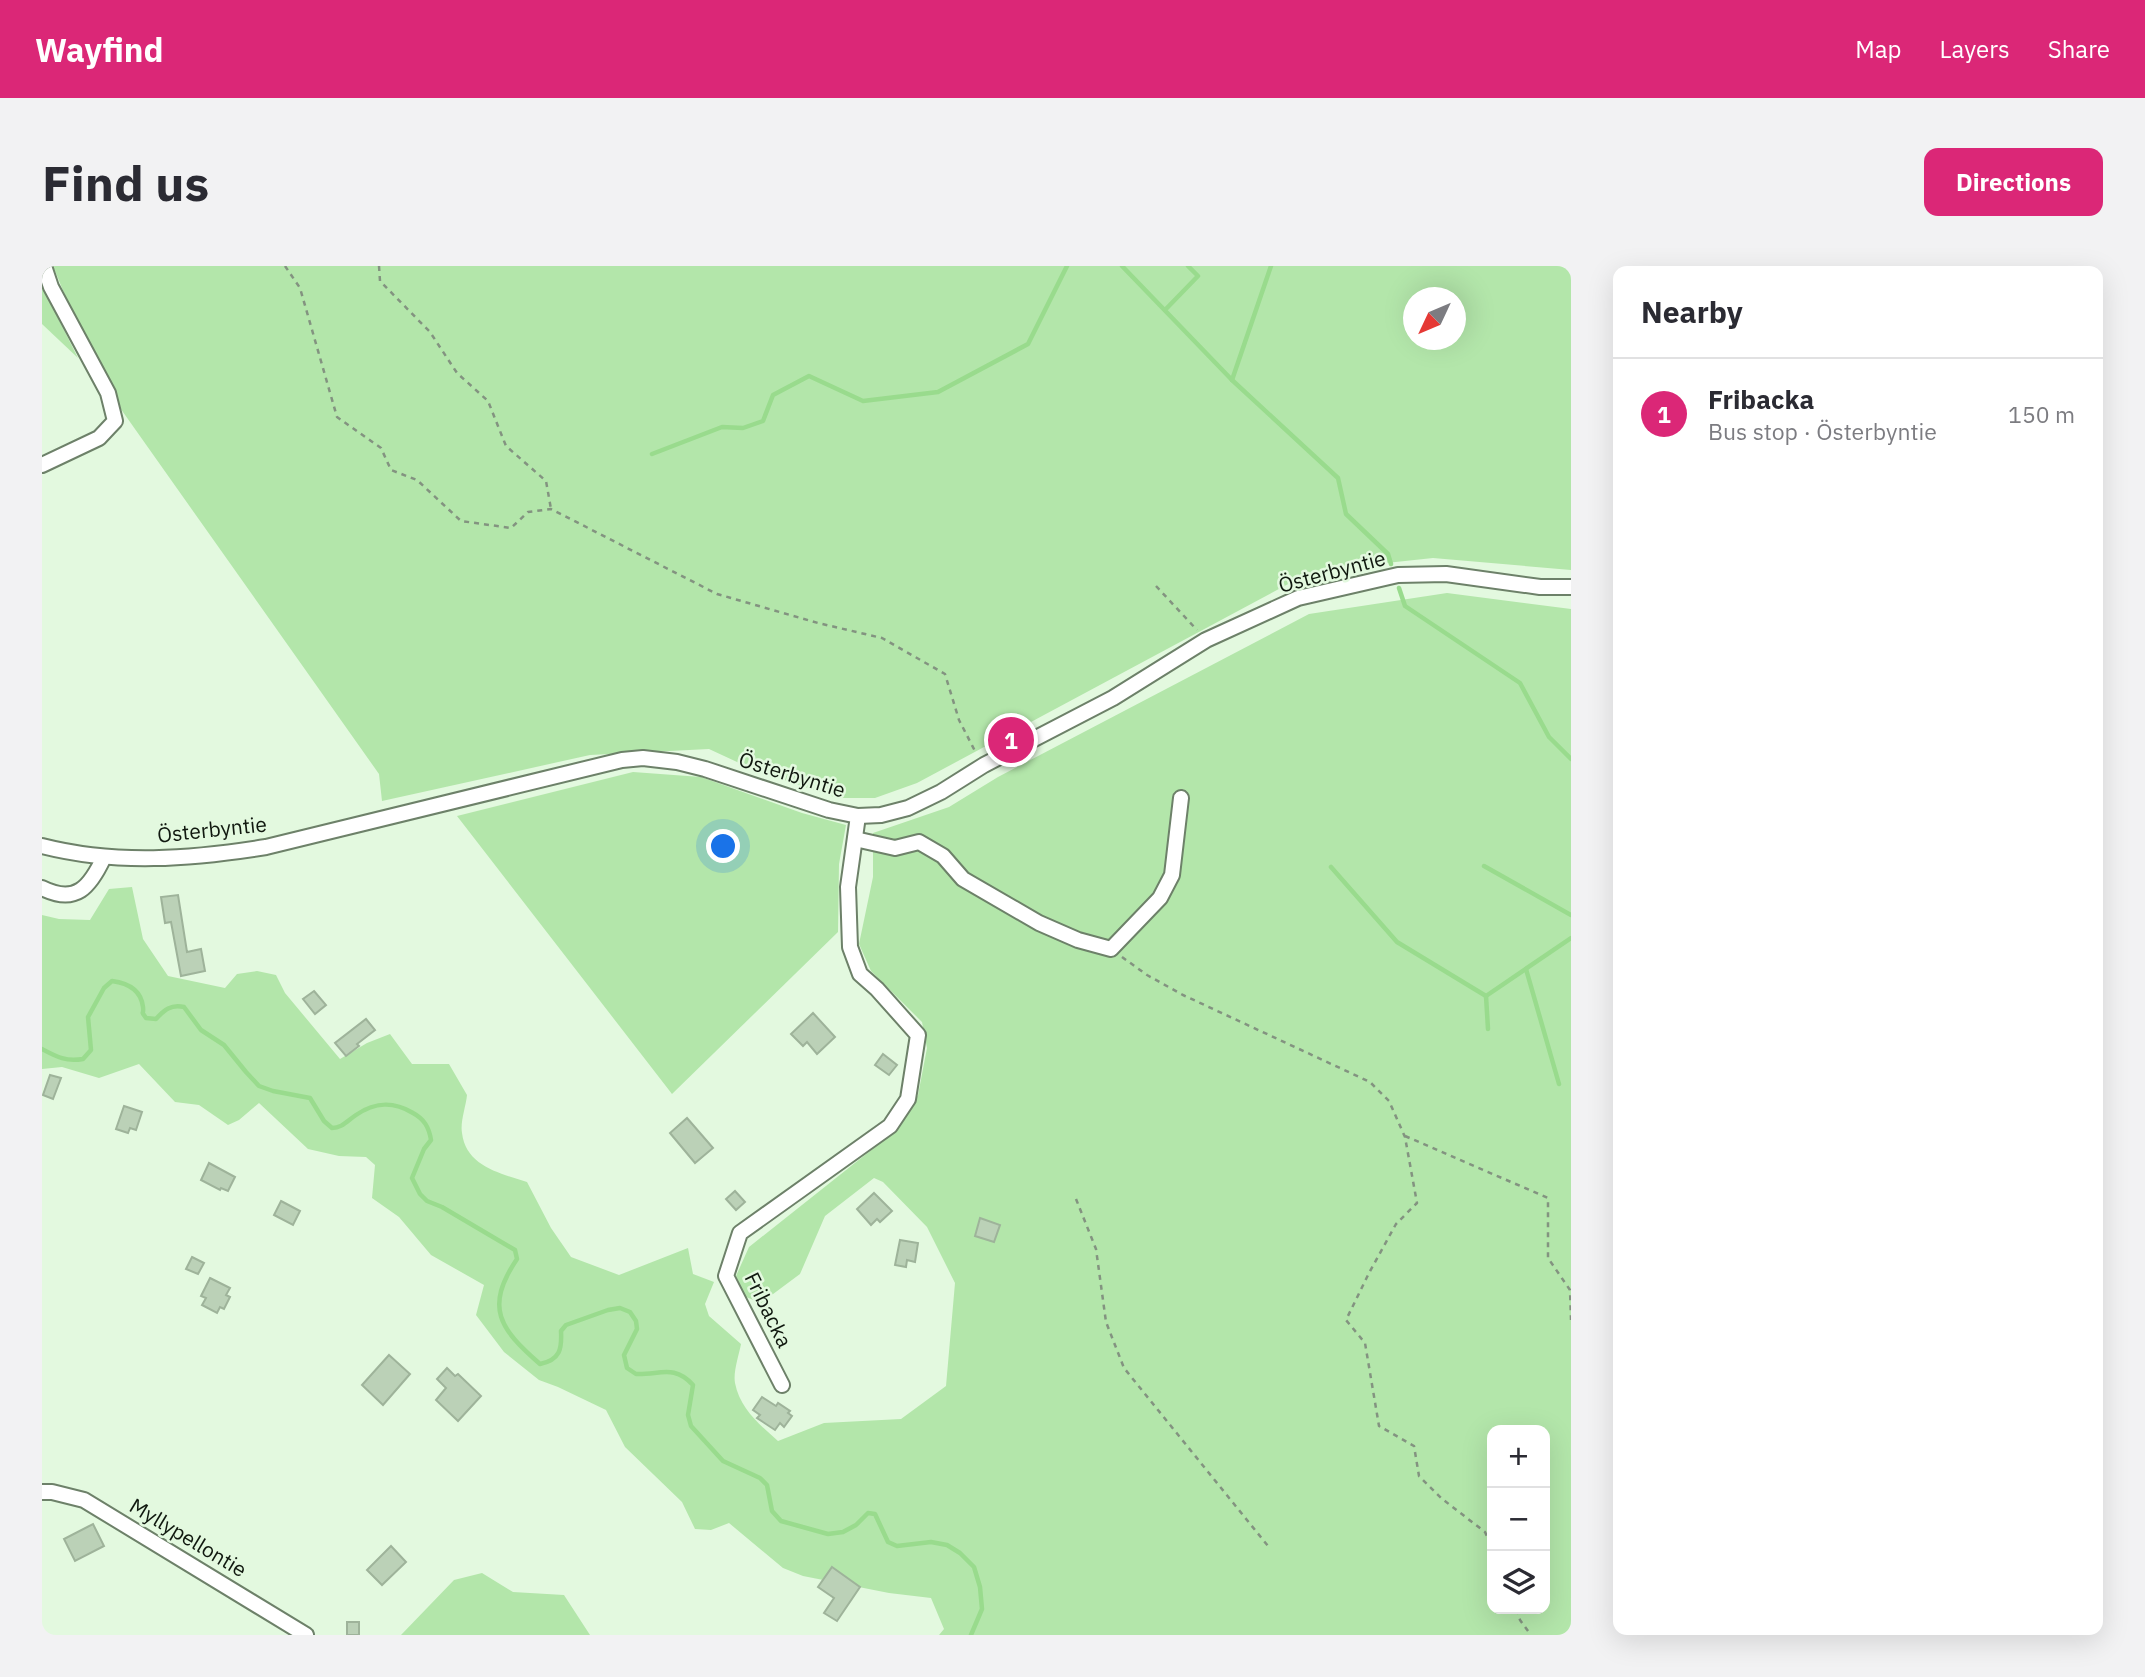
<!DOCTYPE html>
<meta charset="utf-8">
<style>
body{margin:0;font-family:"IBM Plex Sans",sans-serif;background:#f2f2f3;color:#2b2b33}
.controls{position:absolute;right:21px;bottom:21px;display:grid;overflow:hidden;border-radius:14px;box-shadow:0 7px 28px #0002}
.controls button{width:63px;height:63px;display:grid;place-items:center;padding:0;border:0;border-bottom:2px solid #e1e1e2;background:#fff;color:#2b2b33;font:35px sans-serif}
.compass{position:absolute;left:1361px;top:21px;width:63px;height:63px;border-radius:50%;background:#fff;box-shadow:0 7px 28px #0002;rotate:226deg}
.you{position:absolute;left:682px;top:581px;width:24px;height:24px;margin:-18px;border:5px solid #fff;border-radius:50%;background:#1a73e8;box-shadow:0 0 0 10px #1a73e833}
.badge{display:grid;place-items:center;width:46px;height:46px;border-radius:50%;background:#db2777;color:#fff;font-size:23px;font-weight:700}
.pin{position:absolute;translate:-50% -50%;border:4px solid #fff;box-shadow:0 2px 7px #0006}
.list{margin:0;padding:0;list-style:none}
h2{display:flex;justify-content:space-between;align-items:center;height:91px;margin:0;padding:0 28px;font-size:30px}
h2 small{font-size:23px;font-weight:400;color:#7c7c81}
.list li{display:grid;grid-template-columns:46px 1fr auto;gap:21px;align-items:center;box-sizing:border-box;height:112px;padding:0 28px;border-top:2px solid #e1e1e2}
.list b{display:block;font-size:26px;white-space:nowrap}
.list p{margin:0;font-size:23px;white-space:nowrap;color:#7c7c81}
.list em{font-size:23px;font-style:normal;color:#7c7c81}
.icon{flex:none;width:38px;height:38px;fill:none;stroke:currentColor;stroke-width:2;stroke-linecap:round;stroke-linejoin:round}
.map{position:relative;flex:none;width:1529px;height:1369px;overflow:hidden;border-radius:14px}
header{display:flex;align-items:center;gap:42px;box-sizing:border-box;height:98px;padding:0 35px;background:#db2777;color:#fff}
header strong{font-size:33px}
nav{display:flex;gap:38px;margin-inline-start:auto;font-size:24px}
.intro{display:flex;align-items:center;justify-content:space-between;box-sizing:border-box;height:168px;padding:0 42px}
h1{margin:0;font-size:49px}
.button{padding:18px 32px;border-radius:14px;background:#db2777;color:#fff;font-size:24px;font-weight:700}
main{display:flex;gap:42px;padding:0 42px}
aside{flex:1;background:#fff;border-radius:14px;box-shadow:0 7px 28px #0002}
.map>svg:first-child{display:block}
.green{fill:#b3e6aa;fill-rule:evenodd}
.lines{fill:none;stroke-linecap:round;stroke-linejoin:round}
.stream{stroke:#99db8d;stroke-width:4.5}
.building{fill:#bbd1b7;stroke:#9eb39a;stroke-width:2}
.minor-casing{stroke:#6d8169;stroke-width:18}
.path{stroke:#839380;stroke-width:2.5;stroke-dasharray:5 5;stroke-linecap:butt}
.minor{stroke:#fff;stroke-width:14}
.labels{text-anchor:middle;stroke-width:5;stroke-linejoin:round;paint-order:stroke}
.street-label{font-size:21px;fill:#10180f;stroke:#e3f9df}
</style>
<header>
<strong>Wayfind</strong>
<nav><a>Map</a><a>Layers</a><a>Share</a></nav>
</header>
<div class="intro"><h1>Find us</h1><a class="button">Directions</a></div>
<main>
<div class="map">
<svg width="1529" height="1369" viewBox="0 0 1529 1369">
<rect width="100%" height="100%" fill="#e3f9df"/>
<g class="green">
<path d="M11 0H1529V304L1391 292 1307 301 1248 317 875 517 833 532H795L708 502 667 483 548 489 340 535 337 508 76 139 33 54ZM1372 32H1414V74H1372Z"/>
<polygon points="0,20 36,92 0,58"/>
<path d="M1405 327 1529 343V1369H897L902 1363 889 1332 847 1327 761 1310 741 1302 687 1257 669 1264 653 1263 640 1236 583 1181 564 1144 516 1121 497 1114 462 1086 434 1049 442 1019 389 989 357 951 330 932 333 899 324 891 297 890 266 883 217 837 197 854 186 859 157 839 133 836 97 798 57 812 20 801 0 803V649L17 653 48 654 67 623 90 621 101 673 126 710 183 722 195 708 215 705 234 709 243 727 298 793 325 777 348 768 370 798H407L425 829C424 840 418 856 420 867 424 900 457 907 485 916L509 962 529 991 577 1009 646 982 651 1008 672 1016 663 1038 667 1050 699 1078C697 1089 691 1106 693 1117 698 1143 718 1159 736 1175L782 1157 859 1153 904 1120 913 1017 885 961 841 916 832 912 783 950 758 1008 719 1037 704 1031 694 1010 707 981 857 862 876 829 885 782 880 756 829 705 817 678 831 611V567L907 541 956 511 1267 348ZM1450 1164H1503V1343H1450Z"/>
<polygon points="591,506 659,511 760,547 804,559 797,598 796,666 630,828 415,550"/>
<polygon points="440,1307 471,1326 522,1329 548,1369 359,1369 412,1314"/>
</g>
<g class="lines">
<g class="stream">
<polyline points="1080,0 1190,114 1296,212 1304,248 1346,288 1349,298"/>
<polyline points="1123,44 1156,10 1146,0"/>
<polyline points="1190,114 1229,0"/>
<polyline points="610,188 680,161 701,162 721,155 731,129 767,110 821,135 896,126 986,78 1025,0"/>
<polyline points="1357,322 1363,340 1478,417 1507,471 1529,493"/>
<polyline points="1442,600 1529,649"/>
<polyline points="1289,601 1355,676 1444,730 1529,672"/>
<polyline points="1484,703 1517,818"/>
<polyline points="1444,730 1446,763"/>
<path d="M0 783C15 791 24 796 41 793L49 784 46 751 62 722 70 715C85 717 99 723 101 741 102 751 98 743 104 752L114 753C122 744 129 738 142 741L159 764 182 779 204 806 217 820 231 825 268 832 282 855 290 862C300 862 305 855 314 849 333 836 351 835 371 847 382 853 387 861 389 874L382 883 370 912 378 928 385 935 400 941 473 984 475 993C442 1042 458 1063 498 1098 518 1094 520 1083 519 1065L524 1059 566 1044 578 1042 588 1046 594 1055 595 1063 582 1089 585 1102 594 1108C618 1109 632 1098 651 1119L646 1149 649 1160 681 1195 718 1212 725 1219 730 1245 739 1255 786 1268 801 1266 814 1259 826 1247 833 1248 846 1276 855 1280 889 1276 905 1279 918 1287 932 1301 938 1321 940 1343 929 1369"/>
</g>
</g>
<g class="building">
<polygon points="136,629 145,686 159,683 163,705 139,710 129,656 123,657 119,631"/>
<polygon points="272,725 284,739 273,748 261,733"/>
<polygon points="771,747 793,771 775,788 765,776 761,780 749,768"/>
<polygon points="324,753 333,764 315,778 317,780 304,790 293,777"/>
<polygon points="841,788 855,799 847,809 833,799"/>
<polygon points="8,809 19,812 11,833 1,829"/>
<polygon points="82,840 100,846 94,864 88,862 86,867 74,863"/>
<polygon points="645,852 671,882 653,897 628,867"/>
<polygon points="167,897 193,911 186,925 179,922 178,924 159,914"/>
<polygon points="693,925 703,936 694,944 684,933"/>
<polygon points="832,927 850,945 838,956 835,953 829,959 815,943"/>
<polygon points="239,935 258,945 251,959 232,949"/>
<polygon points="938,952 958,959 952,976 933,970"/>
<polygon points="858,974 876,977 873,996 865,994 864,1001 853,999"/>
<polygon points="150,991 162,997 156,1008 144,1003"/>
<polygon points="168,1012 188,1022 184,1029 188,1031 182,1043 178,1041 175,1047 160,1039 164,1032 159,1030"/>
<polygon points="347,1089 368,1108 341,1139 320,1119"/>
<polygon points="405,1102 413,1110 416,1108 439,1130 416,1155 394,1134 404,1122 395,1113"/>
<polygon points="720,1131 734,1140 736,1137 748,1145 746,1147 750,1150 742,1161 738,1157 733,1164 715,1152 718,1149 711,1144"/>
<polygon points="51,1258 62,1280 33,1295 22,1273"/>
<polygon points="349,1280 364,1296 340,1319 325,1304"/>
<polygon points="790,1301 818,1321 795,1355 782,1347 792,1332 776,1321"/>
<rect x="305" y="1356" width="12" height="13"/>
</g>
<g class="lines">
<g class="minor-casing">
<g id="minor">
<polyline points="0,199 57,172 73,155 66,127 9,21 2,0"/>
<polyline points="813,573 853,582 877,576 901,590 921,613 997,657 1036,674 1069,683 1118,632 1130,609 1139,532"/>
<path d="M0 580C74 599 149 593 224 581L580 494 601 492 635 496 663 503 787 544 816 550 839 549 866 542 899 526 942 499 1071 432 1164 374 1256 332 1356 309 1404 308 1498 321H1529"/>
<path d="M0 622C34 639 48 621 62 591"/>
<polyline points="740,1119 684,1010 698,967 848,860 866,833 876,769 835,723 818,708 808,681 806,621 816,550"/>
<polyline points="0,1226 10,1226 42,1234 264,1369"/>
</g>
</g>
<g class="path">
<polyline points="243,0 258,22 295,151 339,182 349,204 375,214 419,255 469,262 486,246 509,243 675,328 776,357 840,372 903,408 917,454 934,487"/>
<polyline points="337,0 338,15 388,66 415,107 446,135 464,180 504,215 509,243"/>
<polyline points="1114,320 1155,364"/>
<polyline points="1080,691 1105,709 1141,729 1328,816 1347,835 1363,871 1375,937 1354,958 1327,1007 1304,1054 1323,1077 1337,1160 1372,1180 1377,1210 1399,1232 1443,1266 1450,1281"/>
<polyline points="1363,870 1506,932 1506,992 1528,1024 1529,1054"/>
<polyline points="1034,933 1054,983 1064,1056 1082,1102 1226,1280"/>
<polyline points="1475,1343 1478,1354 1489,1369"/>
</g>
<use href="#minor" class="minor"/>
</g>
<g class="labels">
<g class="street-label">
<text transform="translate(1290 306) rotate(-15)" y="7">Österbyntie</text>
<text transform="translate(750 509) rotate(17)" y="7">Österbyntie</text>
<text transform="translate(170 564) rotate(-6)" y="7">Österbyntie</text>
<text transform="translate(726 1044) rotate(64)" y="7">Fribacka</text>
<text transform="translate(146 1272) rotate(31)" y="7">Myllypellontie</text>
</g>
</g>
</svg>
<div class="controls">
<button>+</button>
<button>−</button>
<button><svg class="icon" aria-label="layers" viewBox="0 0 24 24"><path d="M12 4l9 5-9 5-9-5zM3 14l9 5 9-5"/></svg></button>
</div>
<svg class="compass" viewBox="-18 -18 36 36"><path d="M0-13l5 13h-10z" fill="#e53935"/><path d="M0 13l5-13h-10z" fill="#7c7c81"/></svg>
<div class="you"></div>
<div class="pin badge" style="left:969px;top:474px">1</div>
</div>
<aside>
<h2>Nearby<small></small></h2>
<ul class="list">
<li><span class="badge">1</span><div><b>Fribacka</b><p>Bus stop · Österbyntie</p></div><em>150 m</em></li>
</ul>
</aside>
</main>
